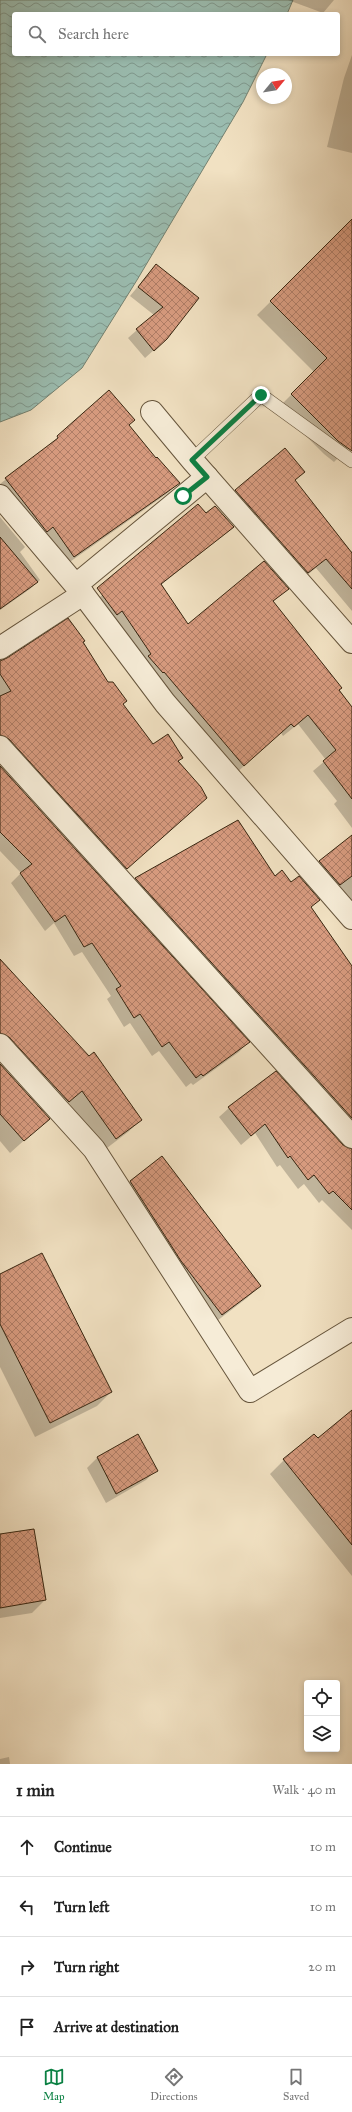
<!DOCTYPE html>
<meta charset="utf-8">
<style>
body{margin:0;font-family:"IM FELL Great Primer",serif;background:#f2f2f2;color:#222}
.controls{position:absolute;right:12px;bottom:12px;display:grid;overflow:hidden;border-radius:4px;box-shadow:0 2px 6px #0003}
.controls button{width:36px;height:36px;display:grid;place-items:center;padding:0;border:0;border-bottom:1px solid #e0e0e0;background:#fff;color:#222;font:20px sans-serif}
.compass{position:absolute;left:256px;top:68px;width:36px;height:36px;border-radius:50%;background:#fff;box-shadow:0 2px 6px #0003;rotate:60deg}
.stop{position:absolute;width:12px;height:12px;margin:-9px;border:3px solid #0b8043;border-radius:50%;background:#fff}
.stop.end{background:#0b8043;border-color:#fff;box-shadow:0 1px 4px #0008}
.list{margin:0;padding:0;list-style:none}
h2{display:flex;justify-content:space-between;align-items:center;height:52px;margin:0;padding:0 16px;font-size:17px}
h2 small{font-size:13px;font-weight:400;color:#767676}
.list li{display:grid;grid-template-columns:26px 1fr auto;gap:12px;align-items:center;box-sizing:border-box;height:60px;padding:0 16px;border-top:1px solid #e0e0e0}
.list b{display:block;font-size:15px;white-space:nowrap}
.list em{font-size:13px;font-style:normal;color:#767676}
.icon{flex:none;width:22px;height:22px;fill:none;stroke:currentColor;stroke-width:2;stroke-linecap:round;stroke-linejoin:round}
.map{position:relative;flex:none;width:352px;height:1764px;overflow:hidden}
.search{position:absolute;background:#fff;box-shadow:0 2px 6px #0003;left:12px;right:12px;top:12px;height:44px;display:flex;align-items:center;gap:10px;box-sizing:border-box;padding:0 14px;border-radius:4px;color:#767676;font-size:15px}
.sheet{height:292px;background:#fff}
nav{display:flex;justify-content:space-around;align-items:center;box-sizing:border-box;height:56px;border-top:1px solid #e0e0e0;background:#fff;font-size:11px;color:#767676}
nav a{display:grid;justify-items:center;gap:2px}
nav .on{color:#0b8043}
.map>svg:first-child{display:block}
.water{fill:url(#water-waves);stroke:#738171}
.shadow{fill:#0003}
.building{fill:url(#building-cross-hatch);stroke:#382610}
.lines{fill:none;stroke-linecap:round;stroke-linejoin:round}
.service-casing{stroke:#66553c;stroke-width:14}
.minor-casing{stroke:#66553c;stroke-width:24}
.service{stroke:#f6ecd7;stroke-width:13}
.minor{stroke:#f6ecd7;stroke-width:22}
.route{stroke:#0b8043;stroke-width:5}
</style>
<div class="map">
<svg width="352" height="1764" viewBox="0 0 352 1764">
<defs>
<pattern id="water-waves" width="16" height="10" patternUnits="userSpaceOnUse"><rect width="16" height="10" fill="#9bbeb2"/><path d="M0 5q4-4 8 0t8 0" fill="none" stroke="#7f9a8f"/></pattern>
<pattern id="building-cross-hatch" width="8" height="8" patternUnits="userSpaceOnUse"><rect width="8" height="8" fill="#d69a7e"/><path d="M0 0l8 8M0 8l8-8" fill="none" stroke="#af7d66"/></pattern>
</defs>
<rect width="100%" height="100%" fill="#f1e1c2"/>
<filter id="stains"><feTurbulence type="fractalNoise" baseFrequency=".005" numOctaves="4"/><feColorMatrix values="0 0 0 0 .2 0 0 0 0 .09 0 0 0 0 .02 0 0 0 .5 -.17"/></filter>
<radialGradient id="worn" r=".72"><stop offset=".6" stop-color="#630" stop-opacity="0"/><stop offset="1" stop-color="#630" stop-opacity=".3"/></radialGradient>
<polygon class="water" points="0,0 293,0 287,14 14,14 14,54 267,54 243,102 137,280 82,368 31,410 0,422"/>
<g class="shadow">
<polygon points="288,0 334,0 323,13"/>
<polygon points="352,55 352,153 327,147 344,78"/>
<polygon points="352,221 352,444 334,462 324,454 278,408 314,372 257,315"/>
<polygon points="156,265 198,298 164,341 145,358 128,338 154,315 130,296"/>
<polygon points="109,392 128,425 155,460 178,483 168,493 64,566 0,495 0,484 47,447"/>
<polygon points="303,472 295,481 350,551 352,551 352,611 316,568 298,582 225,500 235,490"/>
<polygon points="206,515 233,527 161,585 188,626 287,589 272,603 352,709 352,828 334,804 337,801 313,771 326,760 298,724 283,736 281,733 234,775 92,605 102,595"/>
<polygon points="0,517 25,547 20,552 40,580 30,589 0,610"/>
<polygon points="82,642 122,704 153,745 182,758 177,762 206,798 117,877 0,748 0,663"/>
<polygon points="0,774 248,1042 239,1052 193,1085 191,1083 186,1087 159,1051 152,1056 130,1023 124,1027 107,999 111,996 82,952 74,956 54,923 45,931 11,883 21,873 0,851"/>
<polygon points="238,821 275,877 352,967 352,1139 126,889 136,879"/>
<polygon points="352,836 352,915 311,870"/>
<polygon points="0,960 141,1120 128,1132 103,1151 69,1103 55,1114 0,1053"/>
<polygon points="0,1065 48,1119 10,1153 0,1141"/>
<polygon points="229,1108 352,1150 352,1230 322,1200 319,1203 304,1184 298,1189 280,1165 277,1167 255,1133 241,1145 219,1117"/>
<polygon points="162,1158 260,1286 247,1298 209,1327 117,1195 130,1182"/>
<polygon points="0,1275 111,1392 97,1406 35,1437 0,1367"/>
<polygon points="352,1412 352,1576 270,1474 284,1460 317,1439"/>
<polygon points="137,1436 156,1470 146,1480 106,1503 87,1468 97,1458"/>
<polygon points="0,1535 45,1600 32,1613 0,1618"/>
<polygon points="9,1757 10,1764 0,1764 0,1759"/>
</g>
<g class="building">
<polygon points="352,219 352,451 338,441 291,394 327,358 270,301"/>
<polygon points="156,264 199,298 167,339 154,351 136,329 163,307 138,287"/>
<polygon points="109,390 135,420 129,425 156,458 157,457 180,483 74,557 53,527 47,532 5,478 58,438 57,436"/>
<polygon points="285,448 305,472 295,480 352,553 352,589 326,559 308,573 235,490"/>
<polygon points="198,504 206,513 215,506 234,527 161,584 188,624 264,561 289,589 273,601 342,688 339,690 352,707 352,799 323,761 336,750 308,715 294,727 291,724 244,766 164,672 163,673 148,656 151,654 122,611 117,615 97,588"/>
<polygon points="0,537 38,582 0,609"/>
<polygon points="68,618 85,641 83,642 108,682 113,682 127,701 123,704 153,744 168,734 183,758 178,761 201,787 207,798 127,869 9,739 0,735 0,696 11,691 0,674 0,661 7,658"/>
<polygon points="0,766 250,1042 203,1076 201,1074 196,1078 169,1042 162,1047 140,1014 134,1018 116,989 121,986 92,943 84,947 65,915 55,922 20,873 32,864 0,832"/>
<polygon points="238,820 275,876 282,870 291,882 299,876 320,900 311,907 352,966 352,1118 135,878"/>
<polygon points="352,835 352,876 340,885 319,861"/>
<polygon points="0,959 89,1056 94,1052 142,1120 116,1139 82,1091 69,1102 9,1037 0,1033"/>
<polygon points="0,1064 50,1119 24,1141 0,1114"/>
<polygon points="276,1071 343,1145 352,1149 352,1210 333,1191 329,1194 314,1175 308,1180 290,1156 288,1158 265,1124 251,1136 228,1107"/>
<polygon points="162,1156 261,1286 222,1315 181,1261 130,1181"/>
<polygon points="42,1253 112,1392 50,1423 0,1324 0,1274"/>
<polygon points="352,1410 352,1545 283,1459 314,1434 318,1438"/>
<polygon points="138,1434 158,1471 116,1494 97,1457"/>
<polygon points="34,1529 46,1600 0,1608 0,1534"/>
</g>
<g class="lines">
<g class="service-casing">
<polyline id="service" points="192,460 261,395 352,461"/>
</g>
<g class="minor-casing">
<g id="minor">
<polyline points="152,412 192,460 352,642"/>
<polyline points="0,496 83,594 165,703 352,918"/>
<polyline points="76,585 207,477"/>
<polyline points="0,648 83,594"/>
<polyline points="0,747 352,1137"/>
<polyline points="0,1045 94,1149 250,1391 352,1329"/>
</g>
</g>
<use href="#service" class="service"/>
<use href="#minor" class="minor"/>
</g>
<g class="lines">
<polyline class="route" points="183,496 207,477 192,460 261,395"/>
</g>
<rect width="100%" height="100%" filter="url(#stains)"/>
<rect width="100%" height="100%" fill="url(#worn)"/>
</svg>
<div class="controls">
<button><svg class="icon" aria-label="locate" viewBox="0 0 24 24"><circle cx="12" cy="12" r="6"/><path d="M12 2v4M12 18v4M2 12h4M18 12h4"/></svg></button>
<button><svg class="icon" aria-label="layers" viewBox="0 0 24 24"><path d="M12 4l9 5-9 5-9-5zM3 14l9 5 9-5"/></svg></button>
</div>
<svg class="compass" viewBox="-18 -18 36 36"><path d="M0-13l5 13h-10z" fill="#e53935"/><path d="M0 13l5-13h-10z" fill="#767676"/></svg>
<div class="stop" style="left:183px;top:496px"></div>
<div class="stop end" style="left:261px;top:395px"></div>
<div class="search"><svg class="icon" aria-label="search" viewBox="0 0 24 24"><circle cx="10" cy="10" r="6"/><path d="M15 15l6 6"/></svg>Search here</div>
</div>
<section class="sheet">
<h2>1 min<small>Walk · 40 m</small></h2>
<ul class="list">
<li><svg class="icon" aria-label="ahead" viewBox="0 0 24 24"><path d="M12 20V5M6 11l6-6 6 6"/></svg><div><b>Continue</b></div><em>10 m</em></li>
<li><svg class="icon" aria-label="left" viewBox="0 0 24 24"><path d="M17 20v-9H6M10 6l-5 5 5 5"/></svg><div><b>Turn left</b></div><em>10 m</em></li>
<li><svg class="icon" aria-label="right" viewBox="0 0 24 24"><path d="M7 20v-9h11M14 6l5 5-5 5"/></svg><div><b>Turn right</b></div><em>20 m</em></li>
<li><svg class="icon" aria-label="arrive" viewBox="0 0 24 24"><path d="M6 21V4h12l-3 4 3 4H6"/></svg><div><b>Arrive at destination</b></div></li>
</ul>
</section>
<nav>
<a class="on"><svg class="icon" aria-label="map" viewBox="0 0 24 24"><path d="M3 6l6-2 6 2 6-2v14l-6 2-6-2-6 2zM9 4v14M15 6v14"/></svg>Map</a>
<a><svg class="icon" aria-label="directions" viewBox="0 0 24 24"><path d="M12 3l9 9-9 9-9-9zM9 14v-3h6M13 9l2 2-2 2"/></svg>Directions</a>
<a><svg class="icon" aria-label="saved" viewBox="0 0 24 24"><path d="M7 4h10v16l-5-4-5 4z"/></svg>Saved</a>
</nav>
